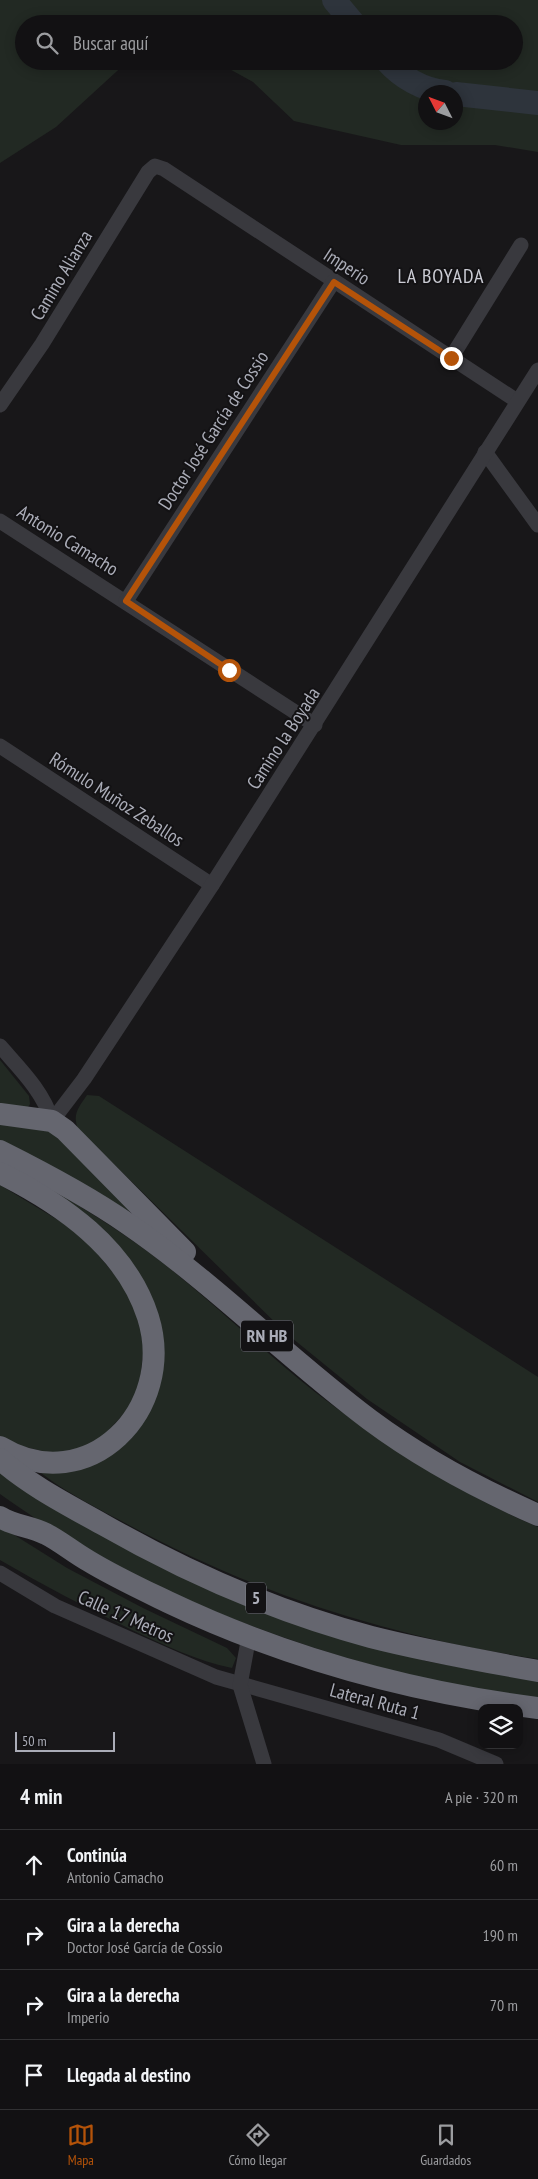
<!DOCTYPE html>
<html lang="es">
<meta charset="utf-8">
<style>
body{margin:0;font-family:"PT Sans Narrow",sans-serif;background:#1b1a1c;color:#f1f3f6}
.controls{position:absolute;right:15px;bottom:15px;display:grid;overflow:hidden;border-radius:10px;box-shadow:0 2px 12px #0003}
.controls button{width:45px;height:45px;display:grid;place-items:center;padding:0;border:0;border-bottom:1px solid #313133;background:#121113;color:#f1f3f6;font:25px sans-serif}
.compass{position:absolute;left:418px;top:85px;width:45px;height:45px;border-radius:50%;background:#121113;box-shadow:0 2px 12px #0003;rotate:312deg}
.scale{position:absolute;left:15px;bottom:12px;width:100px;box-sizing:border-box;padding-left:5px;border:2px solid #abadb8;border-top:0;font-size:14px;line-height:18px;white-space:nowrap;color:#abadb8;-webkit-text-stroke:4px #131214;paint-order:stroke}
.stop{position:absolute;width:15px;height:15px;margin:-11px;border:4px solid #b45309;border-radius:50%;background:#fff}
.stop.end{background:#b45309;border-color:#fff;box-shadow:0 1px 5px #0008}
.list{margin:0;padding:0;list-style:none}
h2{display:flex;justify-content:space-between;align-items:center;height:65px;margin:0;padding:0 20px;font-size:21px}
h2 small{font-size:16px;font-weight:400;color:#9c9da0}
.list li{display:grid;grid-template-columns:32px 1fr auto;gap:15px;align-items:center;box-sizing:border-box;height:70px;padding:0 20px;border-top:1px solid #313133}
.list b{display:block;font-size:19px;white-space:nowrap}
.list p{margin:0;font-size:16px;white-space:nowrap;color:#9c9da0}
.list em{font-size:16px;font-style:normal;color:#9c9da0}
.icon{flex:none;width:28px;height:28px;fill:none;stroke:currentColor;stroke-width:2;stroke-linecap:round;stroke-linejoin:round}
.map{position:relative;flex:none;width:538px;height:1764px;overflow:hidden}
.search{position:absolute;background:#121113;box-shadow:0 2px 12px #0003;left:15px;right:15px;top:15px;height:55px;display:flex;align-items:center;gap:12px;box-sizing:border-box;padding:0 18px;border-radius:28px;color:#9c9da0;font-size:19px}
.sheet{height:345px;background:#121113}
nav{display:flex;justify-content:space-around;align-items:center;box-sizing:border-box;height:70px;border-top:1px solid #313133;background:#121113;font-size:14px;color:#9c9da0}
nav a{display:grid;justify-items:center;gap:2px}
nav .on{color:#b45309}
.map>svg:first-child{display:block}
.green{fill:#222923;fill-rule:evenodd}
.water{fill:#2e343c}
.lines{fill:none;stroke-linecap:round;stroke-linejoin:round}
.river{stroke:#2e343c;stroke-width:24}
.minor{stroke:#39393e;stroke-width:15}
.highway{stroke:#65666f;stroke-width:22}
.route{stroke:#b45309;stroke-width:6}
.labels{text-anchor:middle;stroke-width:4;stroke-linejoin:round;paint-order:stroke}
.shield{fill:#131214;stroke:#7d7e87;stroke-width:1}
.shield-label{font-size:18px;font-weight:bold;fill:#abadb8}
.street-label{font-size:19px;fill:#abadb8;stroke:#131214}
.neighbourhood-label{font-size:20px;letter-spacing:1px;fill:#cbccd4;stroke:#131214}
</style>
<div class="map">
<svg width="538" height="1764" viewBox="0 0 538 1764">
<rect width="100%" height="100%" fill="#181719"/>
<g class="green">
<path d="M0 0H538V98L490 87 487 97 538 110V152L495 145H401L294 121 253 82 215 61H514V24H24V61H128L56 127 0 163ZM426 92H456V122H426Z"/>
<polygon points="0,1060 29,1096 30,1104 27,1109 0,1108"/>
<path d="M87 1095 99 1096 538 1377V1502L460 1462 367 1399 287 1334 78 1129C72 1114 79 1107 87 1095Z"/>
<polygon points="0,1121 48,1129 144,1219 0,1145"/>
<path d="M29 1175C76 1204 124 1232 168 1267 218 1307 264 1352 315 1392 384 1445 458 1493 538 1527V1659C394 1638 256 1594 127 1524 101 1510 63 1491 40 1472L125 1444 148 1414 159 1386 151 1297Z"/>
<polygon points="0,1185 81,1234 129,1292 145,1337 138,1398 97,1443 63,1453 46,1452 17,1445 0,1436"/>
<path d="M0 1471 31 1492 425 1661 538 1681V1700C501 1693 463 1689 426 1681 404 1676 383 1668 361 1662 233 1625 108 1572 0 1494Z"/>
<path d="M0 1526 67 1568 143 1608 227 1648 236 1658 232 1668C197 1661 164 1645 132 1630 87 1608 43 1585 0 1560Z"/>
</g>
<polygon class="water" points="490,87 538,98 538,110 487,97"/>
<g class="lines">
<g class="river">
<polyline points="334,0 354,24"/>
<path d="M387 61C401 77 423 90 445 92"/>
<polyline points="456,94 538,103"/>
</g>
<g class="minor">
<polyline points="451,358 521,245"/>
<polyline points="0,405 42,344 148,172 155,166 164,169 517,401"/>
<polyline points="485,452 538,525"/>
<polyline points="0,521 315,725"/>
<polyline points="126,601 334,281"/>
<polyline points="0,746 212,885"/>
<path d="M0 1046C20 1069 43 1091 52 1121"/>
<polyline points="52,1121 84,1079 212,885 538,370"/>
<polyline points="0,1573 55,1606 216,1677 439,1740 496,1764"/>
<polyline points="249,1636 240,1685 264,1764"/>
</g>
<g class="highway">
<polyline points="0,1114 52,1121 65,1130 185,1252"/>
<path d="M0 1151C44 1173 88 1196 128 1224 214 1283 287 1358 370 1420 421 1458 479 1489 538 1515"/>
<path d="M0 1173C62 1204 126 1248 148 1317 177 1409 88 1500 0 1447"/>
<path d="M0 1459C29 1485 68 1505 102 1524 186 1572 277 1612 371 1637 426 1651 482 1661 538 1671"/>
<path d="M0 1517C14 1526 31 1526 46 1534 60 1541 73 1552 87 1560 113 1576 141 1589 168 1602 284 1657 411 1692 538 1708"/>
</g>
</g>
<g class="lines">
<polyline class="route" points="229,670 126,601 334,282 451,358"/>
</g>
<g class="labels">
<g class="shield">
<rect x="241" y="1320.5" width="52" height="31" rx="4"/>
<rect x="246" y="1582.5" width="20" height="31" rx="4"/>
</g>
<g class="shield-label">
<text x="267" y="1342">RN HB</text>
<text x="256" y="1604">5</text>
</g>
<g class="street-label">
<text transform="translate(347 266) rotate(33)" y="7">Imperio</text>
<text transform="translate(61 275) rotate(-59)" y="7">Camino Alianza</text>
<text transform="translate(213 430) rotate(-57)" y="7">Doctor José García de Cossio</text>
<text transform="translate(68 540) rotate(32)" y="7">Antonio Camacho</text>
<text transform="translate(283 738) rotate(-57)" y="7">Camino la Boyada</text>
<text transform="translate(117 799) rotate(33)" y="7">Rómulo Muñoz Zeballos</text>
<text transform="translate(126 1616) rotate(24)" y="7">Calle 17 Metros</text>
<text transform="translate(375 1701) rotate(15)" y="7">Lateral Ruta 1</text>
</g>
<g class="neighbourhood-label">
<text x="441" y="283">LA BOYADA</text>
</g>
</g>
</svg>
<div class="controls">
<button><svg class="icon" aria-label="layers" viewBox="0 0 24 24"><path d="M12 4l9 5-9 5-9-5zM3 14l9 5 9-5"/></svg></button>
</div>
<svg class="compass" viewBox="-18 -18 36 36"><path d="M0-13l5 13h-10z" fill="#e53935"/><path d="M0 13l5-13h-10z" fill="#9c9da0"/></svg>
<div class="scale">50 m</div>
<div class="stop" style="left:229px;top:670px"></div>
<div class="stop end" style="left:451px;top:358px"></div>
<div class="search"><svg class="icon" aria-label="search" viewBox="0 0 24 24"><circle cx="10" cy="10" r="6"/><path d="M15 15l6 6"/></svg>Buscar aquí</div>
</div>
<section class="sheet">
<h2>4 min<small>A pie · 320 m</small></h2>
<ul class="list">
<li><svg class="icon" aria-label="ahead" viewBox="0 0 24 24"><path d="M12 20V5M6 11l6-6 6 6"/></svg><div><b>Continúa</b><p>Antonio Camacho</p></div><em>60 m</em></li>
<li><svg class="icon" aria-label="right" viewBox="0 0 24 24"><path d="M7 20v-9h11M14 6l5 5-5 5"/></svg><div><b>Gira a la derecha</b><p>Doctor José García de Cossio</p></div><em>190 m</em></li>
<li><svg class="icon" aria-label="right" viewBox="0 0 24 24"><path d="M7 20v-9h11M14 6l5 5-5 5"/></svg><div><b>Gira a la derecha</b><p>Imperio</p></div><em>70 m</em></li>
<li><svg class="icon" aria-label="arrive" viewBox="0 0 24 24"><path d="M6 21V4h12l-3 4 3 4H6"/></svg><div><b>Llegada al destino</b></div></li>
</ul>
</section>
<nav>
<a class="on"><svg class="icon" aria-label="map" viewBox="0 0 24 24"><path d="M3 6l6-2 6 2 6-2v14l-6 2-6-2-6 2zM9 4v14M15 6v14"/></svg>Mapa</a>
<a><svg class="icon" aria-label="directions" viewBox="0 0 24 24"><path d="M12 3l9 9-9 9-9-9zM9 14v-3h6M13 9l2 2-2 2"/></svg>Cómo llegar</a>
<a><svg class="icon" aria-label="saved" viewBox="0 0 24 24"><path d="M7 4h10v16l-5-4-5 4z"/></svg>Guardados</a>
</nav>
